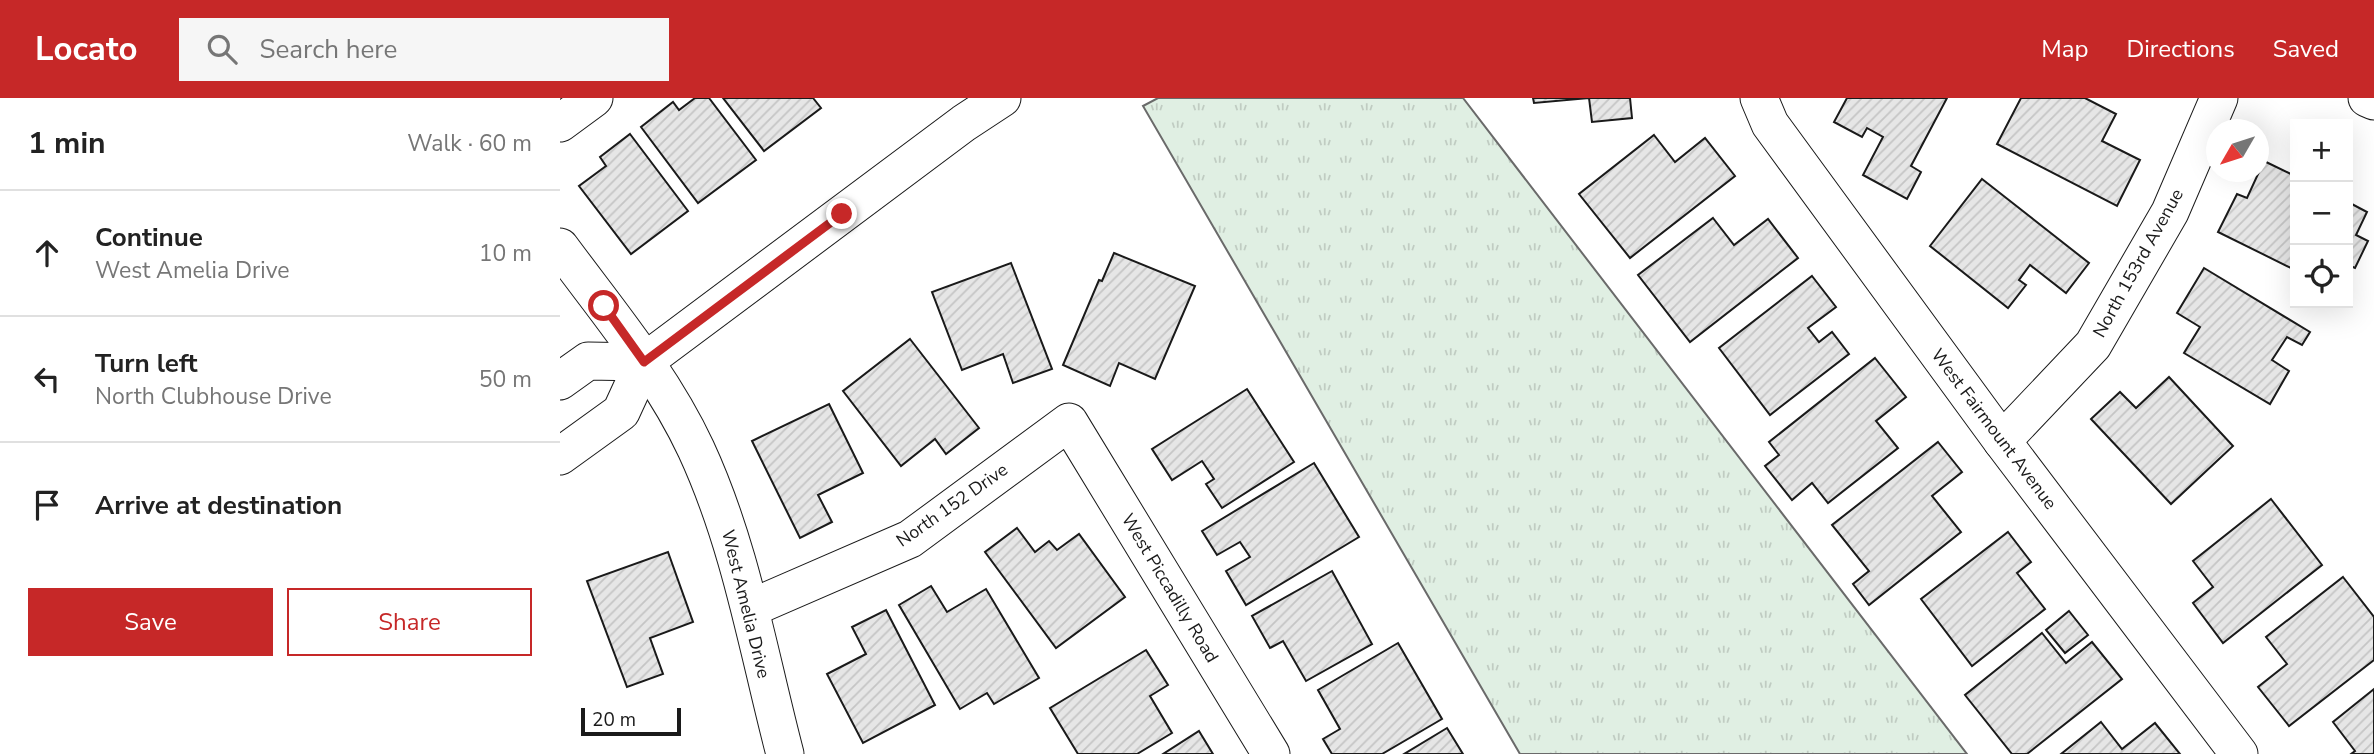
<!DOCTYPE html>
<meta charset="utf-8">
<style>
body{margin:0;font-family:"Nunito Sans",sans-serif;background:#f6f6f6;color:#222}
.controls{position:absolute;right:21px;top:21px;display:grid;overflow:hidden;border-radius:0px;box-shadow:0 7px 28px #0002}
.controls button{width:63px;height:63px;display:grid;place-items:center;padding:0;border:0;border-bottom:2px solid #e0e0e0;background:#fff;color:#222;font:35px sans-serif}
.compass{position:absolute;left:1646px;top:21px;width:63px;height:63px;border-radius:50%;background:#fff;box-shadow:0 7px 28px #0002;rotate:231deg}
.scale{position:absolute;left:21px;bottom:18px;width:100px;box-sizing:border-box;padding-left:7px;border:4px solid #1a1a1a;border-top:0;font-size:19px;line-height:24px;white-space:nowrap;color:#1a1a1a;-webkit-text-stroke:5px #fff;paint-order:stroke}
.stop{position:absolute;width:21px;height:21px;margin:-16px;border:5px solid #c62828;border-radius:50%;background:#fff}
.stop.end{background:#c62828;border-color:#fff;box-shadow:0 2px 7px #0008}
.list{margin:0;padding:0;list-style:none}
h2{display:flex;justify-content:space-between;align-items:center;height:91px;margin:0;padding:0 28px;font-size:30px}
h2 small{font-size:23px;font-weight:400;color:#767676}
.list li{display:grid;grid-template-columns:46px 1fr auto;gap:21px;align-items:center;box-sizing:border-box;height:126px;padding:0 28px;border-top:2px solid #e0e0e0}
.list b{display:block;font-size:26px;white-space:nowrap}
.list p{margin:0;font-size:23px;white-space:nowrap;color:#767676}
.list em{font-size:23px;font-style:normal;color:#767676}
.actions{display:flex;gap:14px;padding:21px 28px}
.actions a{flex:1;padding:16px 0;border:2px solid #c62828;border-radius:0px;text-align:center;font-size:24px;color:#c62828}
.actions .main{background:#c62828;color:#fff}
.icon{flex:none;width:38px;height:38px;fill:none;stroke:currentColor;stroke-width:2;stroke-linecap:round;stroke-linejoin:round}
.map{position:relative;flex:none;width:1814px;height:656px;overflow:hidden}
header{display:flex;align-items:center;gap:42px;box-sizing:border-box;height:98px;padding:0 35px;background:#c62828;color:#fff}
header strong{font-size:33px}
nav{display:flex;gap:38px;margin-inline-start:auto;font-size:24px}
.search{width:490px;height:63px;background:#f6f6f6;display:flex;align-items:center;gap:18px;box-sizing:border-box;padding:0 24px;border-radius:0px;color:#767676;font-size:26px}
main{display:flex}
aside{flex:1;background:#fff}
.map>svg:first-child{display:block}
.grass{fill:url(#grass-tufts);stroke:#6a6a6a;stroke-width:2}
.building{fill:url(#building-hatch);stroke:#1a1a1a;stroke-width:2}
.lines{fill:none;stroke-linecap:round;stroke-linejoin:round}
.minor-casing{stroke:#1a1a1a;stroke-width:39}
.minor{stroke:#fff;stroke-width:37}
.route{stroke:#c62828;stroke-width:9}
.labels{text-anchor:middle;stroke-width:5;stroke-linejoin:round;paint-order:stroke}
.street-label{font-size:18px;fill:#1a1a1a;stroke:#fff}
</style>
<header>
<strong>Locato</strong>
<div class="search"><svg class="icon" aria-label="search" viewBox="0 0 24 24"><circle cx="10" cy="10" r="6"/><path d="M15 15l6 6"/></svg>Search here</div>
<nav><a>Map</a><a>Directions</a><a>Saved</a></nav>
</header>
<main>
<aside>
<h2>1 min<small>Walk · 60 m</small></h2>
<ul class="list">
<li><svg class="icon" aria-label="ahead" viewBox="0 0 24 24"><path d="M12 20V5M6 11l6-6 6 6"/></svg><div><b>Continue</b><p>West Amelia Drive</p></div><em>10 m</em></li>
<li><svg class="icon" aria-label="left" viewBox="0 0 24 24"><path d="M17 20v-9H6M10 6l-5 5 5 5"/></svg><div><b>Turn left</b><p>North Clubhouse Drive</p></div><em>50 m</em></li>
<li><svg class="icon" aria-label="arrive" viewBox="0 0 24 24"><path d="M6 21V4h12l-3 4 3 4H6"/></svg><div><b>Arrive at destination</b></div></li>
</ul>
<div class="actions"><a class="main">Save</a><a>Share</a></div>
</aside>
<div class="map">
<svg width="1814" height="656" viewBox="0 0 1814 656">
<defs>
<pattern id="grass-tufts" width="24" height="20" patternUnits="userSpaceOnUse" patternTransform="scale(1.75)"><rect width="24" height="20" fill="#e0efe3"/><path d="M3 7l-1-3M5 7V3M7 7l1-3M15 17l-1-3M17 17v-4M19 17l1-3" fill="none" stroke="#c0ccc2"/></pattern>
<pattern id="building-hatch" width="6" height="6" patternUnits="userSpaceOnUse" patternTransform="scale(1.75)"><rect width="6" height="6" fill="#e6e6e6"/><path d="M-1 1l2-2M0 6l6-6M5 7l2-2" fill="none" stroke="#c5c5c5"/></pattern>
</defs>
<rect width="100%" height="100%" fill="#fff"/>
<polygon class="grass" points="598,0 903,0 1407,656 960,656 583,8"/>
<g class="building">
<polygon points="135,0 149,0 196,62 138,105 81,29 113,4 119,12"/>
<polygon points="163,0 253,0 261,10 204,53"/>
<polygon points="973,0 1070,0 1072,20 1032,24 1029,0 974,5"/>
<polygon points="1287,0 1387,0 1351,68 1361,74 1347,101 1303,77 1323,39 1307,30 1302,39 1274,24"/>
<polygon points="1461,0 1525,0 1556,16 1542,43 1580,62 1557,108 1437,46"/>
<polygon points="70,36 128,113 71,156 19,88 46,68 40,59"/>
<polygon points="1094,37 1115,64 1145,40 1175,78 1070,160 1019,96"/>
<polygon points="1704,63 1735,78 1735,172 1658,134 1677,96 1687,100"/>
<polygon points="1422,81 1529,165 1506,195 1470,167 1459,182 1466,187 1448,210 1370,148"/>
<polygon points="1788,104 1807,114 1796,137 1808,143 1795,170 1788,167"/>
<polygon points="1153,120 1174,147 1208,121 1238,160 1130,244 1078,177"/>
<polygon points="554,155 635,188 595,281 559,265 550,288 503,267 539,182 542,183"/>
<polygon points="451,165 492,271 453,285 443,256 402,272 372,194"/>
<polygon points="1644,170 1750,234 1742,247 1727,239 1712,262 1729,273 1710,306 1624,255 1640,229 1617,215"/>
<polygon points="1252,178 1276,209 1248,230 1259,244 1272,234 1289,256 1210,317 1159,250"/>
<polygon points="350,241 419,330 386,356 375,341 341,368 283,293"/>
<polygon points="1315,260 1346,299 1316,323 1338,350 1268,405 1252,385 1232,402 1205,368 1219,357 1209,344"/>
<polygon points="1609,279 1673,348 1611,406 1531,321 1560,294 1576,310"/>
<polygon points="687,291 734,364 662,410 646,386 654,381 642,363 612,382 592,351"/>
<polygon points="269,306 303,375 258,397 272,424 240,440 192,343"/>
<polygon points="1378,344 1402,374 1372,398 1401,434 1309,507 1293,486 1309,473 1272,427"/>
<polygon points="754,365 799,439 686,507 666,473 690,459 680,444 657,457 642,433"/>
<polygon points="1711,401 1762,467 1663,545 1633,505 1653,489 1633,463"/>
<polygon points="457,430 475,454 489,443 497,452 519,436 565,499 496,550 425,454"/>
<polygon points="1448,434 1471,464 1457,475 1485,511 1412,568 1361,501"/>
<polygon points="108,454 133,524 90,540 103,576 67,589 27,483"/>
<polygon points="772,473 812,546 746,583 723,543 710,550 692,518"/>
<polygon points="1783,479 1814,519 1814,562 1729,628 1698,589 1727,566 1706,539"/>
<polygon points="371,488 387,514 426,491 479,580 434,606 427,595 400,611 339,507"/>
<polygon points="326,512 375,607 303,645 267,576 306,556 292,529"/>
<polygon points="1509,513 1528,537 1505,555 1486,532"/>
<polygon points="1482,535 1506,565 1532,544 1562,581 1467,656 1452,656 1405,597"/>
<polygon points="838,545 882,621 822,656 772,656 763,641 780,631 758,592"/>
<polygon points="586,552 608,587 590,598 612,635 577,656 518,656 490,610"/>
<polygon points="1814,591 1814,656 1791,656 1795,653 1773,624"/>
<polygon points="1541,624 1562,651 1595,625 1620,656 1501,656"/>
<polygon points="887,630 903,656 844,656"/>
<polygon points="639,633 653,656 603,656"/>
</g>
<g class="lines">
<g class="minor-casing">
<g id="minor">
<polyline points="1199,0 1210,26 1442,343 1679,656"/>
<polyline points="1807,0 1814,3"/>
<polyline points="0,25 34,0"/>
<path d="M0 149C48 214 102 278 136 351 181 448 198 553 225 656"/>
<polyline points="0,283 28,263 84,264"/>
<polyline points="1442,343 1533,247 1610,114 1659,0"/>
<polyline points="0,358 61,314 84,264 404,25 442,0"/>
<polyline points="191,510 350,441 509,324 711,656"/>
</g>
</g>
<use href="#minor" class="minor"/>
</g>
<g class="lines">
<polyline class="route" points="44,208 84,264 282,116"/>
</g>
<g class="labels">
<g class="street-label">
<text transform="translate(1578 165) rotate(-61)" y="6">North 153rd Avenue</text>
<text transform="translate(1434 331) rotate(53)" y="6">West Fairmount Avenue</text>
<text transform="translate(392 407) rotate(-35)" y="6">North 152 Drive</text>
<text transform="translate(610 490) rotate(59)" y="6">West Piccadilly Road</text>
<text transform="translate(186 506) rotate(76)" y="6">West Amelia Drive</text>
</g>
</g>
</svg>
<div class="controls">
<button>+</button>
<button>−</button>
<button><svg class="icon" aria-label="locate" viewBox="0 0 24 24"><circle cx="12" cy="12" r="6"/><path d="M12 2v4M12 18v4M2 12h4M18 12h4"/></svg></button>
</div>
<svg class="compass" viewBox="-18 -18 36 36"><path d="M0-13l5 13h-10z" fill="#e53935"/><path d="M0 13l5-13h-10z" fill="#767676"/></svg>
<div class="scale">20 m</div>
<div class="stop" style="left:44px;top:208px"></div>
<div class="stop end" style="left:282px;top:116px"></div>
</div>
</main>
